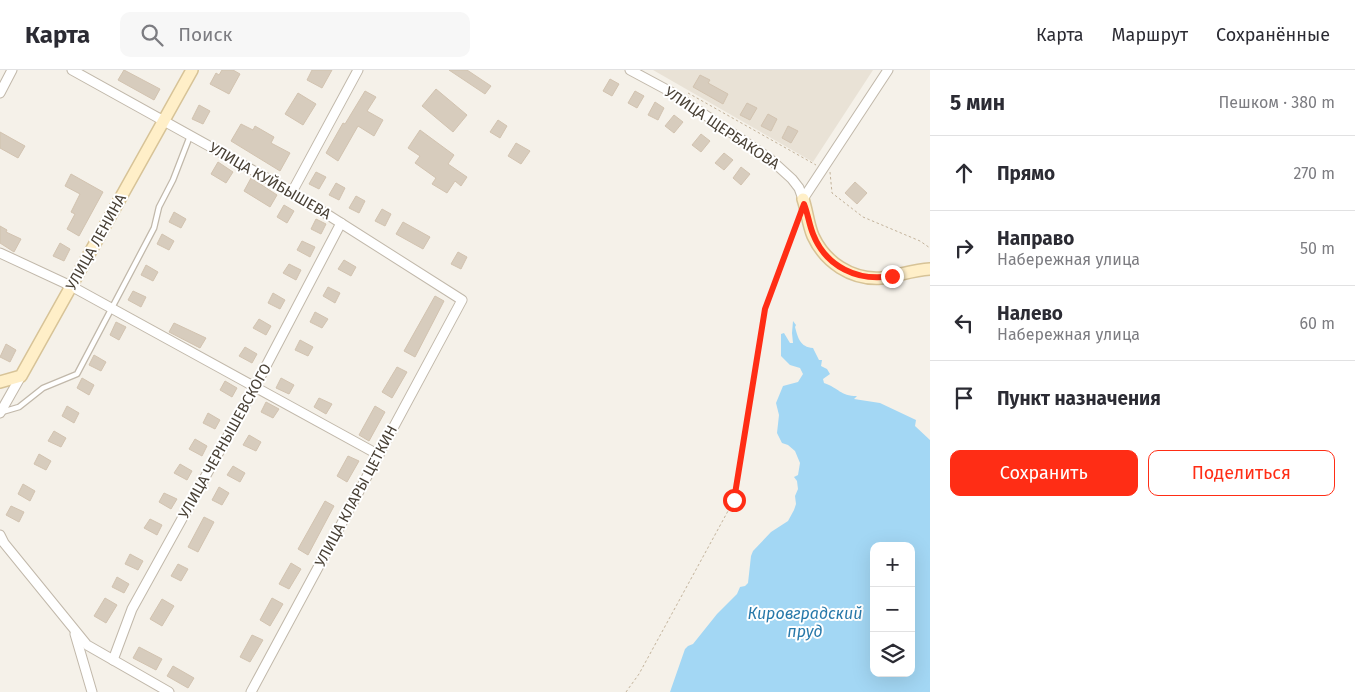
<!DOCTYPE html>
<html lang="ru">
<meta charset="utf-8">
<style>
body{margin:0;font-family:"Fira Sans",sans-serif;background:#f7f7f7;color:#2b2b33}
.controls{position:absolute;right:15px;bottom:15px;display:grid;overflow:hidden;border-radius:10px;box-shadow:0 5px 20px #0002}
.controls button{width:45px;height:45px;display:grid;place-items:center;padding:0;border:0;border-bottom:1px solid #e1e1e2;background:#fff;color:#2b2b33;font:25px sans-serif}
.stop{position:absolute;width:15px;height:15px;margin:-11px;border:4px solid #ff2d15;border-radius:50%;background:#fff}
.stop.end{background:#ff2d15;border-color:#fff;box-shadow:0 1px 5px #0008}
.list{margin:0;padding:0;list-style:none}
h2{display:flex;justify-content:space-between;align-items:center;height:65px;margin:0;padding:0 20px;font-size:21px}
h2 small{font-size:16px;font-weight:400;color:#7c7c81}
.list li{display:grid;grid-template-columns:32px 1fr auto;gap:15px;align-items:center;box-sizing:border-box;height:75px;padding:0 20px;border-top:1px solid #e1e1e2}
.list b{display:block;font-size:19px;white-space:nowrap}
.list p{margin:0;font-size:16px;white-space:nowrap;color:#7c7c81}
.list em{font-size:16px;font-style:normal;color:#7c7c81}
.actions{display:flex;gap:10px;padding:15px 20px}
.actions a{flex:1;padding:11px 0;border:1px solid #ff2d15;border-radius:10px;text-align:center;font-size:18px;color:#ff2d15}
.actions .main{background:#ff2d15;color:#fff}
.icon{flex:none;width:28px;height:28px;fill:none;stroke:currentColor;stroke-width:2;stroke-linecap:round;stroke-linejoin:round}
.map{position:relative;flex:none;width:930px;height:622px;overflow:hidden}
header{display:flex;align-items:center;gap:30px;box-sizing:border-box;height:70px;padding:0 25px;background:#fff;border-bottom:1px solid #e1e1e2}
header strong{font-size:24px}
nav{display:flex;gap:28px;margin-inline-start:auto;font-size:18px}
.search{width:350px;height:45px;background:#f7f7f7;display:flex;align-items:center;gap:12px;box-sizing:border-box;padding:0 18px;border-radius:10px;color:#7c7c81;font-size:19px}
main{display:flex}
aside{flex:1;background:#fff}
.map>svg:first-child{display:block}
.residential{fill:#e9e2d6}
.water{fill:#a3d7f4;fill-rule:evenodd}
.building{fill:#d7ccbd;stroke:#d2c3b0}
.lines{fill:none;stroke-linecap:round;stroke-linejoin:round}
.lane-casing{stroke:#c1b8aa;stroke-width:7}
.street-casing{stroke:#c1b8aa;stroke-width:11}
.secondary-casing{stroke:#d7c397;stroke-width:14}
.path{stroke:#c3b39b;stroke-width:1;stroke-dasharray:2.5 2.5;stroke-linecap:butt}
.lane{stroke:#fff;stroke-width:4.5}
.street{stroke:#fff;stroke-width:9}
.secondary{stroke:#ffefc8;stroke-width:11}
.route{stroke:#ff2d15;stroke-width:6}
.labels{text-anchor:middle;stroke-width:4;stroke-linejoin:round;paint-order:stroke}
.street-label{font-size:15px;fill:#494136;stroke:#fff}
.water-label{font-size:16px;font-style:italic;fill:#2879aa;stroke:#fff}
</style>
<header>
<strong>Карта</strong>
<div class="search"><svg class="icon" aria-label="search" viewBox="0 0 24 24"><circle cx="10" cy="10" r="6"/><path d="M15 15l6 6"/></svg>Поиск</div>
<nav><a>Карта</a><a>Маршрут</a><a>Сохранённые</a></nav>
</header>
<main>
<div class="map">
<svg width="930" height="622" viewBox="0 0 930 622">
<rect width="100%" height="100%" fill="#f5f1e9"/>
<polygon class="residential" points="653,0 873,0 813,92"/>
<path class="water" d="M793 251 796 255 795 257C798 268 800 277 813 278L819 290H822L821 296 827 299 830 304 823 309 824 313C839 318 840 326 857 326L854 329 880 333 916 350 915 356 930 370V622H670L685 579 688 576 693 574 717 544 737 524 740 517 745 516 748 513 751 486 753 481 771 462 788 451 794 440 796 434 795 426 798 419 797 411 794 407 798 405 800 393 795 381 788 375 782 373 777 363 779 345 776 333 783 316 798 312 803 304 800 298 790 295 781 286V264L784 263 790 273H793L792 263ZM874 476H911V603H874Z"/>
<g class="building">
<polygon points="124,0 160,19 154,30 118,10"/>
<polygon points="222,0 233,0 240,4 229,24 210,14 216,3 219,5"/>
<polygon points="312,0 332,0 322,18 307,10"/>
<polygon points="449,0 467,0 491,16 485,24"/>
<polygon points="700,5 710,10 708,13 728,24 723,34 693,17"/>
<polygon points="610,9 619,14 612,26 603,21"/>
<polygon points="436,19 467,45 453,62 422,36"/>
<polygon points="365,21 376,27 367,41 383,50 374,66 358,56 338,91 326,83 343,53 345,54"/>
<polygon points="635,21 644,26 637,38 628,33"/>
<polygon points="298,23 316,34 303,55 285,44"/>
<polygon points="655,32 664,38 658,50 648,45"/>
<polygon points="747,33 757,38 750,50 740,45"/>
<polygon points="199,35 210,41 203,54 192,49"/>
<polygon points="768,44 777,49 771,61 761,56"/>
<polygon points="674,45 683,52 674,63 665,56"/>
<polygon points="498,50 507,56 500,68 490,62"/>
<polygon points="241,54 253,60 255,56 274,67 271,73 290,83 280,101 231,71"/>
<polygon points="788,56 798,61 791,73 782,68"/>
<polygon points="420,60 454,85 448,94 467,107 461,116 455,111 447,123 432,114 436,108 415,93 420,86 408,78"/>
<polygon points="0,62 25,76 18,88 0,78"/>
<polygon points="701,64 710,71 701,82 692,75"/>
<polygon points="516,73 530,81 521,94 508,86"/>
<polygon points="724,83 733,90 724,100 715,93"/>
<polygon points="218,92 233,102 226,113 211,104"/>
<polygon points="741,97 750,104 741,115 733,108"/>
<polygon points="316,102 326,107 319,119 309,114"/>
<polygon points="71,104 103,122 79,166 67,159 75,144 71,142 80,124 65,116"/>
<polygon points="251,108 277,125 270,137 244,121"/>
<polygon points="855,112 867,123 857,134 845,123"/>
<polygon points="336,113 345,118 339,130 329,125"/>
<polygon points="356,126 365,131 359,143 349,138"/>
<polygon points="284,135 294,141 287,153 277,147"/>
<polygon points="382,139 391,144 385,156 375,151"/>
<polygon points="174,142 186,149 181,158 169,152"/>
<polygon points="316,149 326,154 321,164 311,159"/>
<polygon points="403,152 430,167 423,179 396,164"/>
<polygon points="0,156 7,160 6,162 21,169 14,182 0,173"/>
<polygon points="162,164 174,171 169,180 157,174"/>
<polygon points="302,171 315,177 310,187 297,180"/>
<polygon points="60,173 70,179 64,191 53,186"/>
<polygon points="458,182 467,187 461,199 451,194"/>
<polygon points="344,190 356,197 351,206 338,199"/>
<polygon points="289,194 301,200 296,210 283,203"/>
<polygon points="146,195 158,202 153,211 141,205"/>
<polygon points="328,217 340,223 335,233 323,226"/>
<polygon points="133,221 146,227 141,237 128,230"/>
<polygon points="273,223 285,230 280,239 268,233"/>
<polygon points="435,226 444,231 415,287 404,281"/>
<polygon points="315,242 328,249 322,258 310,252"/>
<polygon points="259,249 271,256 266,265 253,258"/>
<polygon points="116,252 126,257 119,270 110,265"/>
<polygon points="174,253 206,268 200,278 169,262"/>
<polygon points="300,270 313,277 308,286 295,280"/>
<polygon points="6,274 16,280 10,292 0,287"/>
<polygon points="245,277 257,284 252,293 239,286"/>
<polygon points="94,285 106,292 101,301 89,295"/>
<polygon points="397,297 407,302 392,328 382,322"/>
<polygon points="82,308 94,315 89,325 77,318"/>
<polygon points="281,308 294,315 289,324 276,318"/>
<polygon points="225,311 237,318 232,327 220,320"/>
<polygon points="319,328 332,334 326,344 314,337"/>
<polygon points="266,332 279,339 273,348 261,342"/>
<polygon points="67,336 79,343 74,353 62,346"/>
<polygon points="375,336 385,342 369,371 359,365"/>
<polygon points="208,343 220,350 215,359 203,353"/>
<polygon points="54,361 66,368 61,377 48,371"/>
<polygon points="249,365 261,372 256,381 243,375"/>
<polygon points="195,369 207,376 202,386 189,379"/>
<polygon points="39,384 51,391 46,400 34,394"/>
<polygon points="348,386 359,391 347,412 337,406"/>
<polygon points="180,394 192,401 187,410 174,403"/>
<polygon points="233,396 245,403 240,412 227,405"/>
<polygon points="23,414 35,421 30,431 18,424"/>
<polygon points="219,417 229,423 222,435 212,430"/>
<polygon points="164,423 177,429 171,439 159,432"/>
<polygon points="325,431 334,436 308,485 298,479"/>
<polygon points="11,436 24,442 19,452 6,445"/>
<polygon points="204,447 214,452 198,482 188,477"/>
<polygon points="150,449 162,455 157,465 144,458"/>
<polygon points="130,484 143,491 138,500 125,494"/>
<polygon points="291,493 301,499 289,519 279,514"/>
<polygon points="178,494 188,499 181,511 171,506"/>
<polygon points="117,507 129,514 124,523 112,517"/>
<polygon points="105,528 117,535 106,553 94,546"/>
<polygon points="272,528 283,534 270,556 260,550"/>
<polygon points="162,529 174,536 162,556 150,549"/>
<polygon points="252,565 263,570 250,592 240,587"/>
<polygon points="139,577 162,589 156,600 133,588"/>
<polygon points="173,596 194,608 188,618 167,606"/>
</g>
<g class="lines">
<g class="lane-casing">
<polyline id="lane" points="2,342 19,337 43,318 77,304 154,158 159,137 173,110 190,66"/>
</g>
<g class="street-casing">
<g id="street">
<polyline points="72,0 292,122 462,230 251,622"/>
<polyline points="630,0 671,22 769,88 792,109 799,118 803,129"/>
<polyline points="0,23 12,0"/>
<polyline points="292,122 358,0"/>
<polyline points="803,129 888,0"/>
<polyline points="0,183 71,216 379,385"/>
<polyline points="0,343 21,306"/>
<polyline points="0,465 4,473 87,575 169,622"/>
<polyline points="75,564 92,622"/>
<polyline points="113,590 132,539 255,317 341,153"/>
</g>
</g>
<g class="secondary-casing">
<g id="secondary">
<path d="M803 129C807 141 808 154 813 166 825 192 851 210 881 208 897 206 913 200 930 199"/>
<polyline points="0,312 21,306 192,0"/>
</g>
</g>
<g class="path">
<polyline points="688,23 816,95"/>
<polyline points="830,102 832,123 863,147 920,171 930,178"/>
<polyline points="626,622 639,604 734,430 765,239 798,148"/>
</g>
<use href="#lane" class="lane"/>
<use href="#street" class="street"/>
<use href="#secondary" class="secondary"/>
</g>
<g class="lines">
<path class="route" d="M734 430 765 239 804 134C808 144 809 154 813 164 826 197 858 212 892 206"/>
</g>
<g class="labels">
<g class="street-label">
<text transform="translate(722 58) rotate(34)" y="5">УЛИЦА ЩЕРБАКОВА</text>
<text transform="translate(270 111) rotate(30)" y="5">УЛИЦА КУЙБЫШЕВА</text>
<text transform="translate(96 172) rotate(-61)" y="5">УЛИЦА ЛЕНИНА</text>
<text transform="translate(225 371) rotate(-61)" y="5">УЛИЦА ЧЕРНЫШЕВСКОГО</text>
<text transform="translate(356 426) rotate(-62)" y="5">УЛИЦА КЛАРЫ ЦЕТКИН</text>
</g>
<g class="water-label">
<text x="805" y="549">Кировградский<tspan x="805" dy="18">пруд</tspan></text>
</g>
</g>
</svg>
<div class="controls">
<button>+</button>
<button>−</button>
<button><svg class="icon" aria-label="layers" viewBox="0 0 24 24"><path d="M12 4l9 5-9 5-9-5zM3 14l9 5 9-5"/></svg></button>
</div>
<div class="stop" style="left:734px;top:430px"></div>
<div class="stop end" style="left:892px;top:206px"></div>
</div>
<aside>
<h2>5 мин<small>Пешком · 380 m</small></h2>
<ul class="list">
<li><svg class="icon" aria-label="ahead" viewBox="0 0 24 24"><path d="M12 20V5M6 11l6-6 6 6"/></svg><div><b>Прямо</b></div><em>270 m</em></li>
<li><svg class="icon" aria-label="right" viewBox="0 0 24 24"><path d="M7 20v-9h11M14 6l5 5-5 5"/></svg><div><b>Направо</b><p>Набережная улица</p></div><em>50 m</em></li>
<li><svg class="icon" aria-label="left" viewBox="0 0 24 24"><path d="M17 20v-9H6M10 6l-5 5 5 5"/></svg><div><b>Налево</b><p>Набережная улица</p></div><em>60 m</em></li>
<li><svg class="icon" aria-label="arrive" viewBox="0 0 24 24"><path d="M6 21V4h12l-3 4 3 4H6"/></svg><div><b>Пункт назначения</b></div></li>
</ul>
<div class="actions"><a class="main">Сохранить</a><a>Поделиться</a></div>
</aside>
</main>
